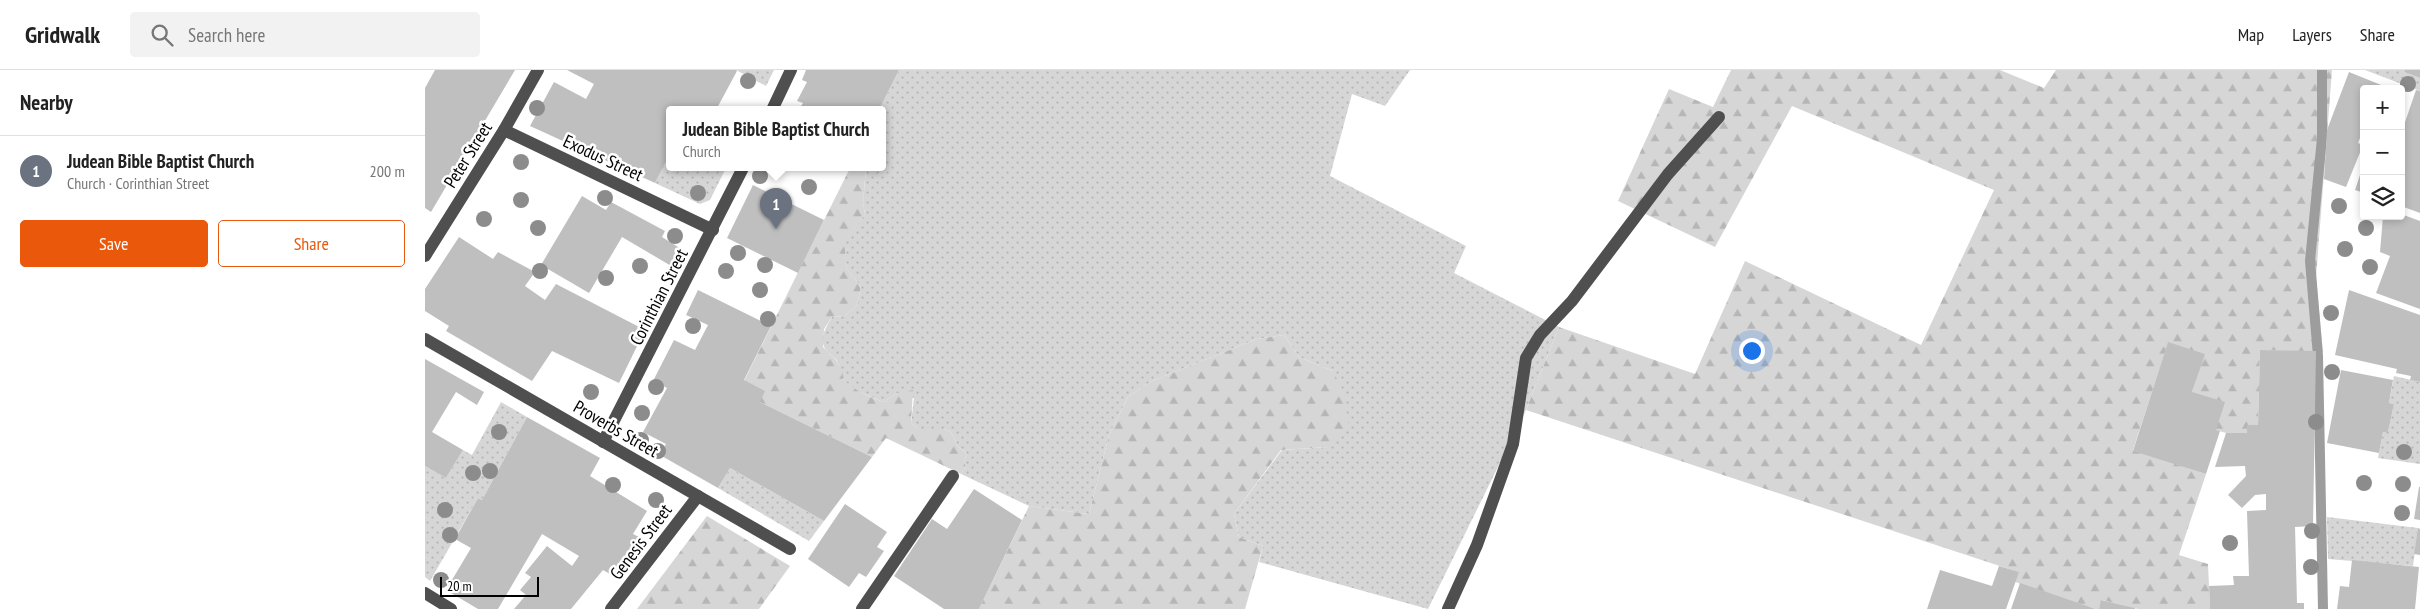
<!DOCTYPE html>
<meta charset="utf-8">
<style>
body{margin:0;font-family:"PT Sans Narrow",sans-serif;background:#f2f2f2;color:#222}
.controls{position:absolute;right:15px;top:15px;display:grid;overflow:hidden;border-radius:5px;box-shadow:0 2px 8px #0003}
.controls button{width:45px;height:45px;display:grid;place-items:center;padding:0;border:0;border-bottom:1px solid #e0e0e0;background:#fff;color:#222;font:25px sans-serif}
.scale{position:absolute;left:15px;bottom:12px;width:99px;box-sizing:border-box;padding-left:5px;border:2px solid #000;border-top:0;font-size:14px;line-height:18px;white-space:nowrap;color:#000;-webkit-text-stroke:4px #fff;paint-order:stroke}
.you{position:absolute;left:1326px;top:280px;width:18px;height:18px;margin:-12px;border:4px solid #fff;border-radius:50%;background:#1a73e8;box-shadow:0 0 0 8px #1a73e833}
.badge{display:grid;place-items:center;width:32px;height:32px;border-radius:50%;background:#ea580c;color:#fff;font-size:16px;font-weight:700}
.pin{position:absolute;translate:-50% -41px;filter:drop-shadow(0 1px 2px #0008)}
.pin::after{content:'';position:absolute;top:26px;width:18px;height:15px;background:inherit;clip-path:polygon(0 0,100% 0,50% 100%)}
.popup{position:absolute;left:241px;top:36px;width:220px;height:65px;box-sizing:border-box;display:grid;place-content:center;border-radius:5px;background:#fff;filter:drop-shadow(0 1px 4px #0005);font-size:16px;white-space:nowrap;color:#767676}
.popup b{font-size:19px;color:#222}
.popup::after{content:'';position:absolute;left:50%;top:100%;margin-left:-10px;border:10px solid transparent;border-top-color:#fff}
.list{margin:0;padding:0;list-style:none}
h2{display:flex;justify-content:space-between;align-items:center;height:65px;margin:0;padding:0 20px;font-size:21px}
h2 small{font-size:16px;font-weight:400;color:#767676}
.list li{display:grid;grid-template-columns:32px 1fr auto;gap:15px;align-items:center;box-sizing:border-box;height:70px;padding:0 20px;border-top:1px solid #e0e0e0}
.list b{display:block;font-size:19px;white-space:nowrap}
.list p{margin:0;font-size:16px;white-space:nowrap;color:#767676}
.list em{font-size:16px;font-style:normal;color:#767676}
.actions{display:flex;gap:10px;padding:15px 20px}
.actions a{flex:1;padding:11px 0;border:1px solid #ea580c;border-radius:5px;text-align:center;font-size:18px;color:#ea580c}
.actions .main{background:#ea580c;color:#fff}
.icon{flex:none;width:28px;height:28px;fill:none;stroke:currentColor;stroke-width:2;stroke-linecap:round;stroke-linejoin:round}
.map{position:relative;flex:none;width:1995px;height:539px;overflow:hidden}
header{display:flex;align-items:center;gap:30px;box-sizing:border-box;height:70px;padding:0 25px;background:#fff;border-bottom:1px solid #e0e0e0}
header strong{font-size:24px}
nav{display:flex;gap:28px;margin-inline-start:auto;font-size:18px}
.search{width:350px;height:45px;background:#f2f2f2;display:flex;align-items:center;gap:12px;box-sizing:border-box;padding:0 18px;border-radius:5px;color:#767676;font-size:19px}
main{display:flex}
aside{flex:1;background:#fff}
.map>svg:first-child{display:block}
.green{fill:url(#green-dots)}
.forest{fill:url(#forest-firs)}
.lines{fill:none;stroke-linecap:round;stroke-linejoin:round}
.stream{stroke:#9d9d9d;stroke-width:10}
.building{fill:#bfbfbf}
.minor{stroke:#4f4f4f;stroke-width:12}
.tree{fill:#8c8c8c}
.labels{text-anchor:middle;stroke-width:5;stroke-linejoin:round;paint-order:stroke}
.street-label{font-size:18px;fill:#000;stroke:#fff}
</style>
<header>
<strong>Gridwalk</strong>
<div class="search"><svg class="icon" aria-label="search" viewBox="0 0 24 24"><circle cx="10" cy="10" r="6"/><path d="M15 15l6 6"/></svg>Search here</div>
<nav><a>Map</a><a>Layers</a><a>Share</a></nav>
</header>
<main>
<aside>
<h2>Nearby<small></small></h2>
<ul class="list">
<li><span class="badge" style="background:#6b7280">1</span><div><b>Judean Bible Baptist Church</b><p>Church · Corinthian Street</p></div><em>200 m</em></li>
</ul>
<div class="actions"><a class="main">Save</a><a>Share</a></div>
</aside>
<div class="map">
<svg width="1995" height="539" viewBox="0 0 1995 539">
<defs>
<pattern id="green-dots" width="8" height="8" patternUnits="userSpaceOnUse" patternTransform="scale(1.25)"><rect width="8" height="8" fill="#d6d6d6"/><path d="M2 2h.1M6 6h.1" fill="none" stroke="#b6b6b6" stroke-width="1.8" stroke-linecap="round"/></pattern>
<pattern id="forest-firs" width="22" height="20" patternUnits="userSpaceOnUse" patternTransform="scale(1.25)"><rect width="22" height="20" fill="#d6d6d6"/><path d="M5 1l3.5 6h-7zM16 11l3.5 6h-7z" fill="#b6b6b6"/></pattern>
</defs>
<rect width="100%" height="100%" fill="#fff"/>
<g class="green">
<polygon points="311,0 349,0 341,16"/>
<path d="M474 0H985L960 36 927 24 905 106 1041 176 1029 203 1134 257 1101 340 1003 539 834 492 838 476 814 467 809 444 857 380 903 377 908 301 874 287 859 265 832 269 727 311 703 327 684 365 664 444 604 436 536 404 541 397 539 391 542 384 533 376 526 362 519 359H493L486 353 489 328 472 323 459 332C450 329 422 317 418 309 415 305 416 298 414 294 412 289 407 286 403 282 392 271 400 259 407 247L420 246 432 235 436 217 422 199 418 172 440 144 438 133 441 98H457V40H454Z"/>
<polygon points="1940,0 1980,0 1979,2 1995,8 1995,21"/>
<polygon points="245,84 245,98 301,98 285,130 275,134 230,113"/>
<polygon points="1969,306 1995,312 1995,394 1953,388 1958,362 1963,362 1969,334 1964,333"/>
<polygon points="76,332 102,347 57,430 53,428 5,511 0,507 0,396 21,408 38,380 47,385"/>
<polygon points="305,398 399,451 384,471 293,418"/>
<polygon points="1902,447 1993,458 1988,496 1903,489"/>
</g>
<g class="forest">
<polygon points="1306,0 1575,0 1619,18 1631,0 1907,0 1891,208 1898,282 1835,280 1833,355 1822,355 1822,363 1801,363 1791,360 1767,322 1779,284 1743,273 1708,380 1781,404 1754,485 1783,494 1785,539 1713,539 1677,530 1674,539 1671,539 1590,512 1593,502 1101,340 1134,257 1270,304 1320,191 1496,275 1569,120 1367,36 1290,177 1193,131 1244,19 1288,37"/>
<path d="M425 98H441L438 133 440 144 419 172 422 199 436 217 432 235 420 246 407 247 399 259 398 277C408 287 419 295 418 309 427 319 446 328 459 332L472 323 488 320 486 353 493 359H519L526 362 533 376 542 384 539 391 541 397 536 404 461 368 447 387 335 332 319 311Z"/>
<polygon points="859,265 874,287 908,301 918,321 924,356 903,377 856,380 809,444 814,467 838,476 820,539 554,539 604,436 664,444 684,365 703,327 727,311 832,269"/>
<polygon points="282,446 365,496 334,539 212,539"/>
</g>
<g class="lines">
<polyline class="stream" points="1897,0 1897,68 1885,191 1893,286 1898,539"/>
</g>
<g class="building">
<polygon points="10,0 90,0 6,142 0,138 0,18"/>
<polygon points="142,0 311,0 312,1 291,40 245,40 245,84 230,113 105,56 129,12 161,29 169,14"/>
<polygon points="381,0 474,0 454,40 374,40 378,33 372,31 382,12 377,10"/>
<polygon points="1980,0 1995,0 1995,8 1979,2"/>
<polygon points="1924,2 1966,19 1939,19 1939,58 1933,73 1938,75 1921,117 1899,109 1902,60"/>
<polygon points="1991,20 1995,21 1995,143 1976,136 1976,64"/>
<polygon points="1938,96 1939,96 1939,123 1930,120"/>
<polygon points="328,115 399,150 373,203 302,168"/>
<polygon points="157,126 181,140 186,132 240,161 237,167 258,180 248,197 197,167 164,223 116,195"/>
<polygon points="1976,144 1995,151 1995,239 1951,223 1965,186 1955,182 1958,146 1976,146"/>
<polygon points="34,167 68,189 73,182 110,202 100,216 120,230 131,214 220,260 194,313 127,281 107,311 21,261 24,256 0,241 0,219"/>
<polygon points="273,220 346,256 319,310 340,321 335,332 447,387 399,451 305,398 293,418 235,385 241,374 218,362 242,318 228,311 249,270 270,280 283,255 261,245"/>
<polygon points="1924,220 1995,245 1995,312 1985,310 1986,306 1971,303 1972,299 1910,285"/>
<polygon points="1743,272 1780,284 1767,322 1800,332 1791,360 1795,361 1781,404 1708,381"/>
<polygon points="1835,280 1891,281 1888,456 1870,457 1872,533 1879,533 1879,539 1785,539 1784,516 1809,515 1808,506 1824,506 1822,441 1841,440 1841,424 1830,425 1817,438 1803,425 1821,406 1820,396 1790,397 1801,363 1822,363 1822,355 1833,355"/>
<polygon points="0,289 59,322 52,335 31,322 7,362 38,380 21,408 0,396"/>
<polygon points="1916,300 1968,310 1964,333 1969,334 1963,362 1958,362 1954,383 1902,373"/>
<polygon points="102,347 175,388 165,406 222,441 208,464 218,469 190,507 178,500 146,539 89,539 101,525 95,520 106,507 100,503 122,476 147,496 154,486 117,464 73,539 53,539 21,520 46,478 30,469 53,428 57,430"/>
<polygon points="1994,417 1995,417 1995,450 1989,449"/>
<polygon points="549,419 597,450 554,539 519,539 469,506 507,449 522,459"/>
<polygon points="420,434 462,462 452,477 459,481 441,507 434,503 424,517 383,489"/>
<polygon points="1993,458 1995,459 1995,485 1989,484"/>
<polygon points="1927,490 1994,497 1990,539 1912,539 1915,516 1924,517"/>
<polygon points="1574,496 1594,502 1581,539 1502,539 1515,500 1567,516"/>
<polygon points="1595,513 1671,539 1586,539"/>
<polygon points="1676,530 1710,538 1710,539 1674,539"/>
</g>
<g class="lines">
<g class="minor">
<polyline points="347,40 366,0"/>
<polyline points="79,60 288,160"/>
<polyline points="0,186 79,60 113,0"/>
<polyline points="0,269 365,479"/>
<polyline points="178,372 318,98"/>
<polyline points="0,523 26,539"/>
<polyline points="186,539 273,426"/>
<polyline points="437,539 528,406"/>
<polyline points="1023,539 1052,475 1088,374 1101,288 1115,265 1147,231 1243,104 1294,47"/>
</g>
</g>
<g class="tree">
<circle cx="323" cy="11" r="8"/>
<circle cx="1983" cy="14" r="8"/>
<circle cx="112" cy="38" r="8"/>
<circle cx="96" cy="92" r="8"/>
<circle cx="335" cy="106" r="8"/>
<circle cx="384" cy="117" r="8"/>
<circle cx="273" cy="123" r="8"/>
<circle cx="180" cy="128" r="8"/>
<circle cx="96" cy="130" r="8"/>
<circle cx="1914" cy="136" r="8"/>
<circle cx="59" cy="149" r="8"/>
<circle cx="113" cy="158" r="8"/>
<circle cx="1941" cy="158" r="8"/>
<circle cx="250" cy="166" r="8"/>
<circle cx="1920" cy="179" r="8"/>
<circle cx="313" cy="183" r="8"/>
<circle cx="340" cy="195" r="8"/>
<circle cx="215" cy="196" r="8"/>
<circle cx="1945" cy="197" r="8"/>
<circle cx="115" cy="201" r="8"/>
<circle cx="301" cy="201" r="8"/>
<circle cx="181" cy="208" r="8"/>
<circle cx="335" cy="220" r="8"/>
<circle cx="1906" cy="243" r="8"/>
<circle cx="343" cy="249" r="8"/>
<circle cx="268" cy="256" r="8"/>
<circle cx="1907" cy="302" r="8"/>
<circle cx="231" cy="317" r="8"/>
<circle cx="166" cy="322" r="8"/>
<circle cx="217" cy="343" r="8"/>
<circle cx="1891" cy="352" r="8"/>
<circle cx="74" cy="362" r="8"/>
<circle cx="216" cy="370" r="8"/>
<circle cx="233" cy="381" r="8"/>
<circle cx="1979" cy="382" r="8"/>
<circle cx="65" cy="401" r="8"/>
<circle cx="48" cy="403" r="8"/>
<circle cx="1939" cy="413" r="8"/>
<circle cx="1978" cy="414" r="8"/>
<circle cx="188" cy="415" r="8"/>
<circle cx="231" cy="430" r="8"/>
<circle cx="20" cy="440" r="8"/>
<circle cx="1977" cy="443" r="8"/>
<circle cx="1887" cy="461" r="8"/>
<circle cx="25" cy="465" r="8"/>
<circle cx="1805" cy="473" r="8"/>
<circle cx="1886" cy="497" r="8"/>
<circle cx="16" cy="510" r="8"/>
</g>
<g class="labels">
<g class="street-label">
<text transform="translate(43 85) rotate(-58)" y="6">Peter Street</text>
<text transform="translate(178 88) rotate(25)" y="6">Exodus Street</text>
<text transform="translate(234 227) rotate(-63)" y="6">Corinthian Street</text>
<text transform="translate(191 359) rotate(30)" y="6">Proverbs Street</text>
<text transform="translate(216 472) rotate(-53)" y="6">Genesis Street</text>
</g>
</g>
</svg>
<div class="controls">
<button>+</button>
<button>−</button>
<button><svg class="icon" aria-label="layers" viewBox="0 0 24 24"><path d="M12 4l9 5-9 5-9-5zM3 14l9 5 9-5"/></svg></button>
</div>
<div class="scale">20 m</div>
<div class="you"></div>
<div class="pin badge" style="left:351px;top:159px;background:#6b7280">1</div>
<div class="popup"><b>Judean Bible Baptist Church</b>Church</div>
</div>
</main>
